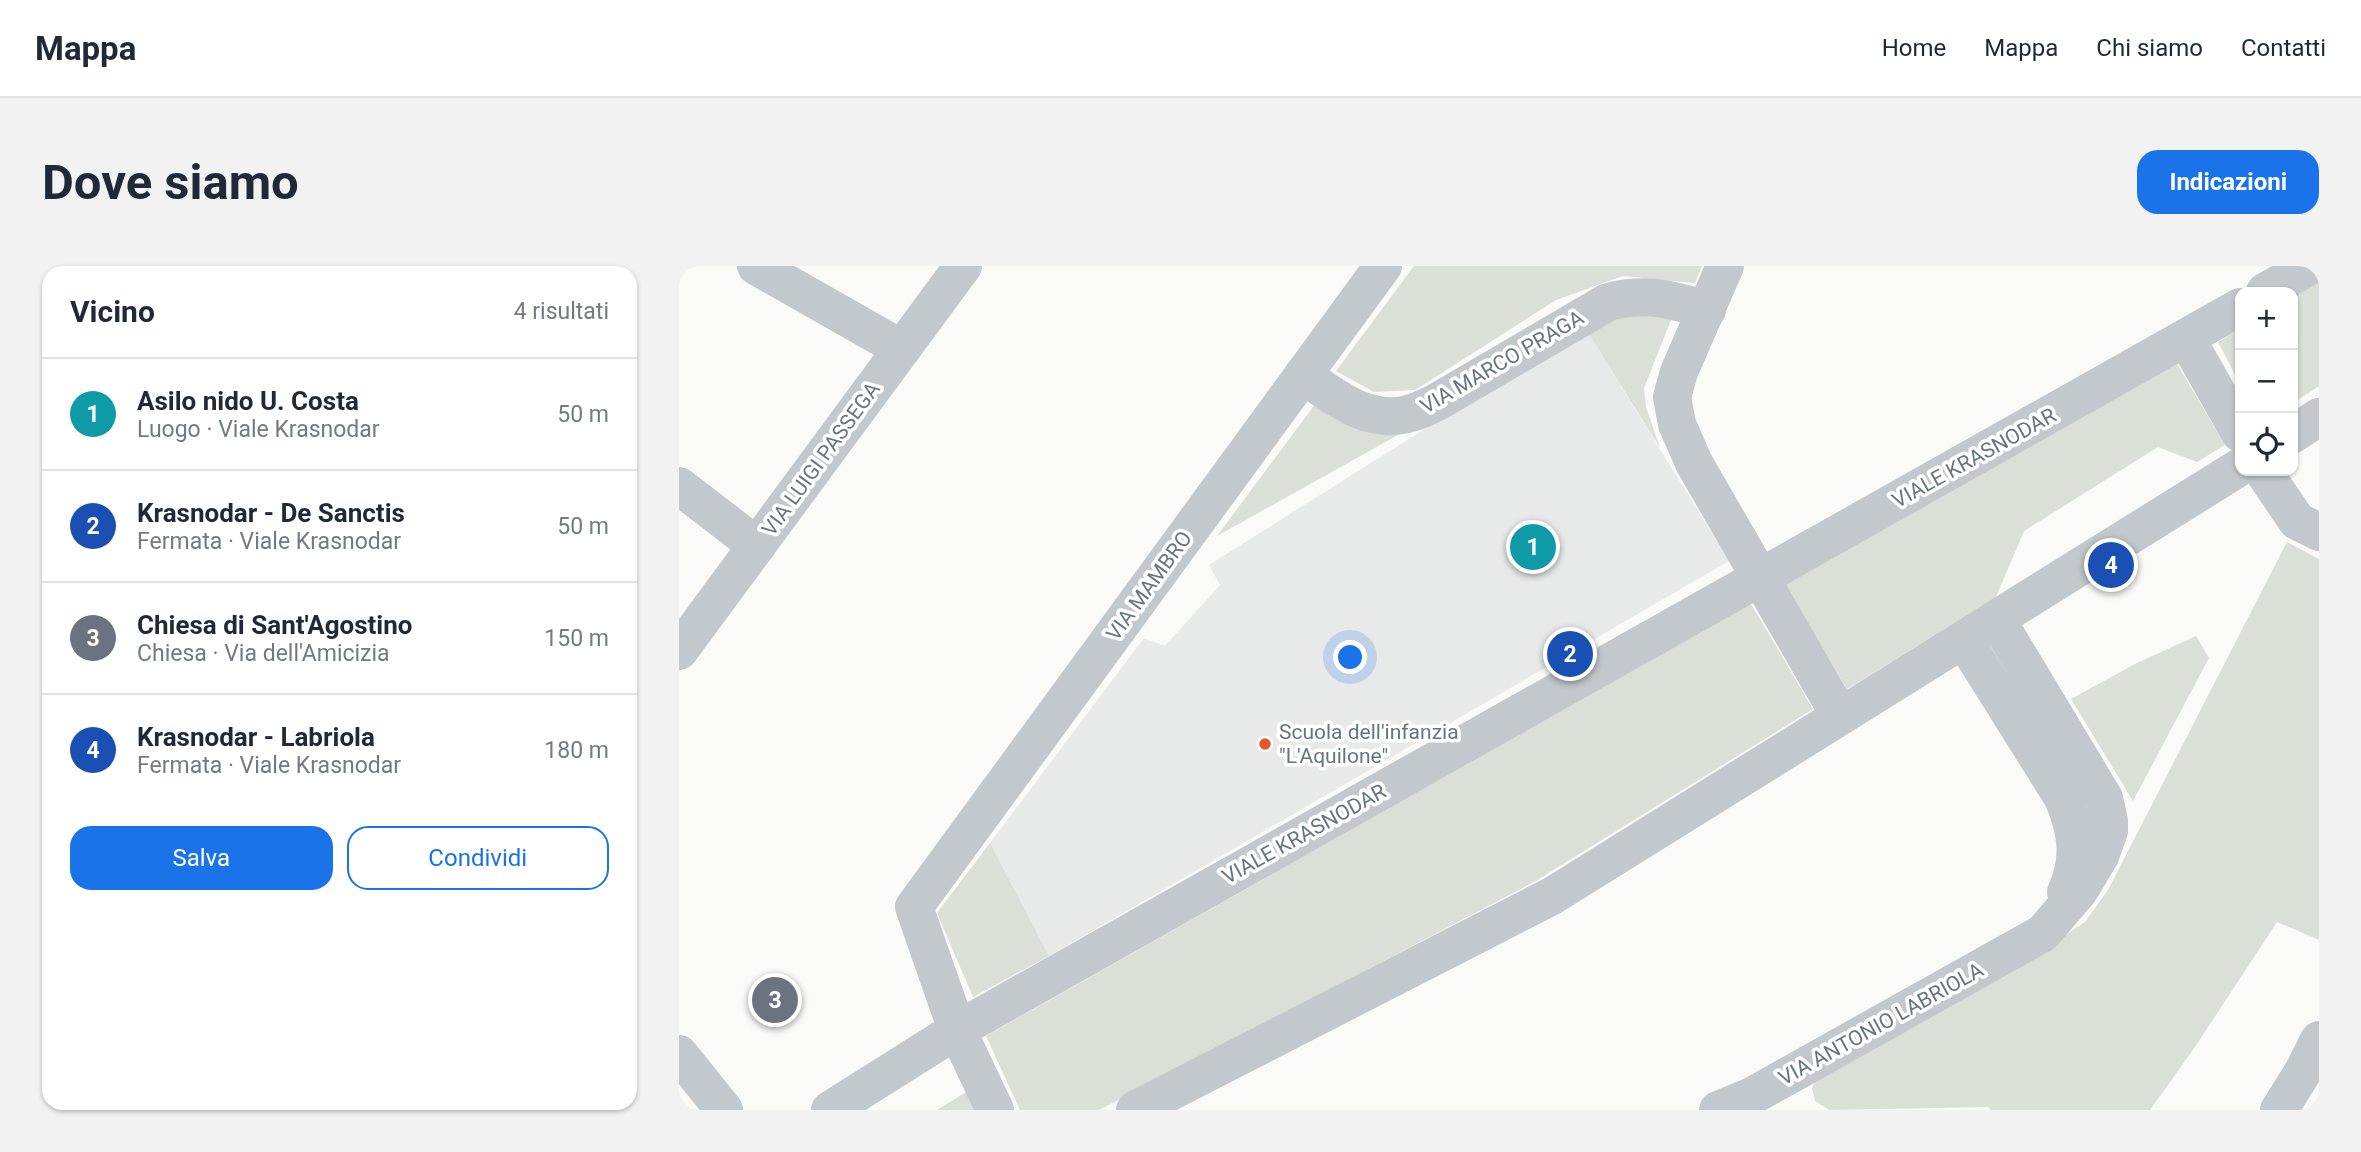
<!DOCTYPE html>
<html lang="it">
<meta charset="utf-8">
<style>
body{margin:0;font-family:Roboto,sans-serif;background:#f2f2f3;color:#1f2937}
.controls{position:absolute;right:21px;top:21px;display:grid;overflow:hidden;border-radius:14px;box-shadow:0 2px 5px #0004}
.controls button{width:63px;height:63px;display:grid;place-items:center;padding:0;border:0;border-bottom:2px solid #e0e1e3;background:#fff;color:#1f2937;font:35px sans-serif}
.you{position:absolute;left:672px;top:392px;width:24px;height:24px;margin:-18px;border:5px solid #fff;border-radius:50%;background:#1a73e8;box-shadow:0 0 0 10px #1a73e833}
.badge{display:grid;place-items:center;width:46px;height:46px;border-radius:50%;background:#1a73e8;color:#fff;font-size:23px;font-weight:700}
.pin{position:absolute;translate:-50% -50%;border:4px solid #fff;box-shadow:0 2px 7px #0006}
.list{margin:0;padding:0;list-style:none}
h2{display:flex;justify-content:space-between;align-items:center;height:91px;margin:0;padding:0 28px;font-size:30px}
h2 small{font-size:23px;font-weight:400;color:#747a83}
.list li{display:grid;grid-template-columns:46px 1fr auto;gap:21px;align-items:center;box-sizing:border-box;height:112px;padding:0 28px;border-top:2px solid #e0e1e3}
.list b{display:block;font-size:26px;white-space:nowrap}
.list p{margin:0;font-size:23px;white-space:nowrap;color:#747a83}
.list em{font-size:23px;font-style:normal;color:#747a83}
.actions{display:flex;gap:14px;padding:21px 28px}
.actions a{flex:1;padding:16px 0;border:2px solid #1a73e8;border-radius:21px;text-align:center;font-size:24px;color:#1a73e8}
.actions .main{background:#1a73e8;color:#fff}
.icon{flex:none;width:38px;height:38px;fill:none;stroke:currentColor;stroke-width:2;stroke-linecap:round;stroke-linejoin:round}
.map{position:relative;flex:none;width:1640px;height:844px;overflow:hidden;border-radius:21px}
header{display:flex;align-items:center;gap:42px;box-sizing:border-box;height:98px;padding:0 35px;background:#fff;border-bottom:2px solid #e0e1e3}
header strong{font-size:33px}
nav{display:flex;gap:38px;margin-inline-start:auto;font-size:24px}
.intro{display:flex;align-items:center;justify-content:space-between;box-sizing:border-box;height:168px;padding:0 42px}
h1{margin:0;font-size:49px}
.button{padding:18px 32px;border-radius:21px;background:#1a73e8;color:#fff;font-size:24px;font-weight:700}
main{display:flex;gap:42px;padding:0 42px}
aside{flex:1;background:#fff;border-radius:21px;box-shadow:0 2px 5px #0004}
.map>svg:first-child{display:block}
.built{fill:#e8e9e9}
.green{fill:#dadfd7}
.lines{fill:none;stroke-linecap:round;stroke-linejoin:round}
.minor{stroke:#c3c8cc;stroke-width:38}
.poi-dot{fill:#e4572e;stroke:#fff;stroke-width:2.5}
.labels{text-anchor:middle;stroke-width:7;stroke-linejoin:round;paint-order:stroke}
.street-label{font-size:21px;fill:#657683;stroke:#fff}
.poi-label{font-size:21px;fill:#657683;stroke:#fff;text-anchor:start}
</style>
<header>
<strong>Mappa</strong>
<nav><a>Home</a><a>Mappa</a><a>Chi siamo</a><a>Contatti</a></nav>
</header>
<div class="intro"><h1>Dove siamo</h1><a class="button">Indicazioni</a></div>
<main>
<aside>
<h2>Vicino<small>4 risultati</small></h2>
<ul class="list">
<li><span class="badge" style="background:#0f9aa8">1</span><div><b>Asilo nido U. Costa</b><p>Luogo · Viale Krasnodar</p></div><em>50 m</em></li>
<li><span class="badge" style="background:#1a4fb4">2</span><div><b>Krasnodar - De Sanctis</b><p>Fermata · Viale Krasnodar</p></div><em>50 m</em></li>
<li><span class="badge" style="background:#6b7280">3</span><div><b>Chiesa di Sant'Agostino</b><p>Chiesa · Via dell'Amicizia</p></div><em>150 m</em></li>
<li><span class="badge" style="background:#1a4fb4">4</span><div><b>Krasnodar - Labriola</b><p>Fermata · Viale Krasnodar</p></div><em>180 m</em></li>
</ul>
<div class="actions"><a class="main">Salva</a><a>Condividi</a></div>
</aside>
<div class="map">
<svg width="1640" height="844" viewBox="0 0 1640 844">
<rect width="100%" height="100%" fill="#fafaf8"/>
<polygon class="built" points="906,62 1050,295 370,690 311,577 465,372 486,380 541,319 530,299"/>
<g class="green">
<polygon points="735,0 1023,0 1016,17 944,10 877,34 736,124 695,126 657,105"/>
<polygon points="1640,15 1640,120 1614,137 1614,31"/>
<polygon points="933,48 994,49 965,122 967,141 981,182 906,62"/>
<polygon points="1561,63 1561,118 1539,76"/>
<polygon points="1498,98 1546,179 1518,196 1479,181 1345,265 1317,331 1168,423 1104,317"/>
<polygon points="637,137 719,169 538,270"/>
<polygon points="1608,276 1640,293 1640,674 1598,656 1516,781 1471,844 1312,844 1309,841 1150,844 1136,835 1133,822 1142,803 1354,690 1406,656 1429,624"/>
<polygon points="1072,338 1134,443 855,616 420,844 341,844 307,770"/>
<polygon points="1517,370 1530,392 1454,535 1392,433 1456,398"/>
<polygon points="311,577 370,690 294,731 258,647"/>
<polygon points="297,820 308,844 258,844"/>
</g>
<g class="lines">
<g class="minor">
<polyline points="77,0 223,83"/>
<polyline points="1046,0 1000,106 993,131 998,158 1015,197 1161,450"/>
<polyline points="1586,26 1631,0"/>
<polyline points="1507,72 1561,167"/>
<path d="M624 109C655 131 691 160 732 147 741 145 749 140 758 136L929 36C967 26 991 33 1028 44"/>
<polyline points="1614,168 1640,151"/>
<polyline points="1584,205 1618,255 1640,266"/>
<polyline points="0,220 78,280"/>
<path d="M1285 374 1384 532C1398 565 1402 593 1387 626"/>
<polyline points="0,385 284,0"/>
<polyline points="0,788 45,844"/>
<polyline points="151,844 278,764 1561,41"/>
<polyline points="316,844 278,764 235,641 704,0"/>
<polyline points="456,844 873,630 1561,201"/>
<polyline points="1039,844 1073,830 1364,667 1400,625 1421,590 1430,565 1430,555 1425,532 1318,354"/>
<polyline points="1600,844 1625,804 1640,774"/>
</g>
</g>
<circle class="poi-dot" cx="586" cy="478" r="7"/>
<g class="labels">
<g class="street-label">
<text transform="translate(823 96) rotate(-30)" y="7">VIA MARCO PRAGA</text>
<text transform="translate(1295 192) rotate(-29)" y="7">VIALE KRASNODAR</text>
<text transform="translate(142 193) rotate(-54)" y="7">VIA LUIGI PASSEGA</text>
<text transform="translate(470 320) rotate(-54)" y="7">VIA MAMBRO</text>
<text transform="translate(625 568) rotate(-29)" y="7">VIALE KRASNODAR</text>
<text transform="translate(1202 758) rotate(-29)" y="7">VIA ANTONIO LABRIOLA</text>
</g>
<g class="poi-label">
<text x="600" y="473">Scuola dell'infanzia<tspan x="600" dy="24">"L'Aquilone"</tspan></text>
</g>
</g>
</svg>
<div class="controls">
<button>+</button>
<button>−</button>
<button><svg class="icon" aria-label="locate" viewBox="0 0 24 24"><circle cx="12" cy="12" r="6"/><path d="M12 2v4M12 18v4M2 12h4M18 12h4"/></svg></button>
</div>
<div class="you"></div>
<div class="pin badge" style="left:854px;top:281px;background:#0f9aa8">1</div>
<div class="pin badge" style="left:891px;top:388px;background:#1a4fb4">2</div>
<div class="pin badge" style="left:96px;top:734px;background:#6b7280">3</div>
<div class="pin badge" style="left:1432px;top:299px;background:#1a4fb4">4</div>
</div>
</main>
